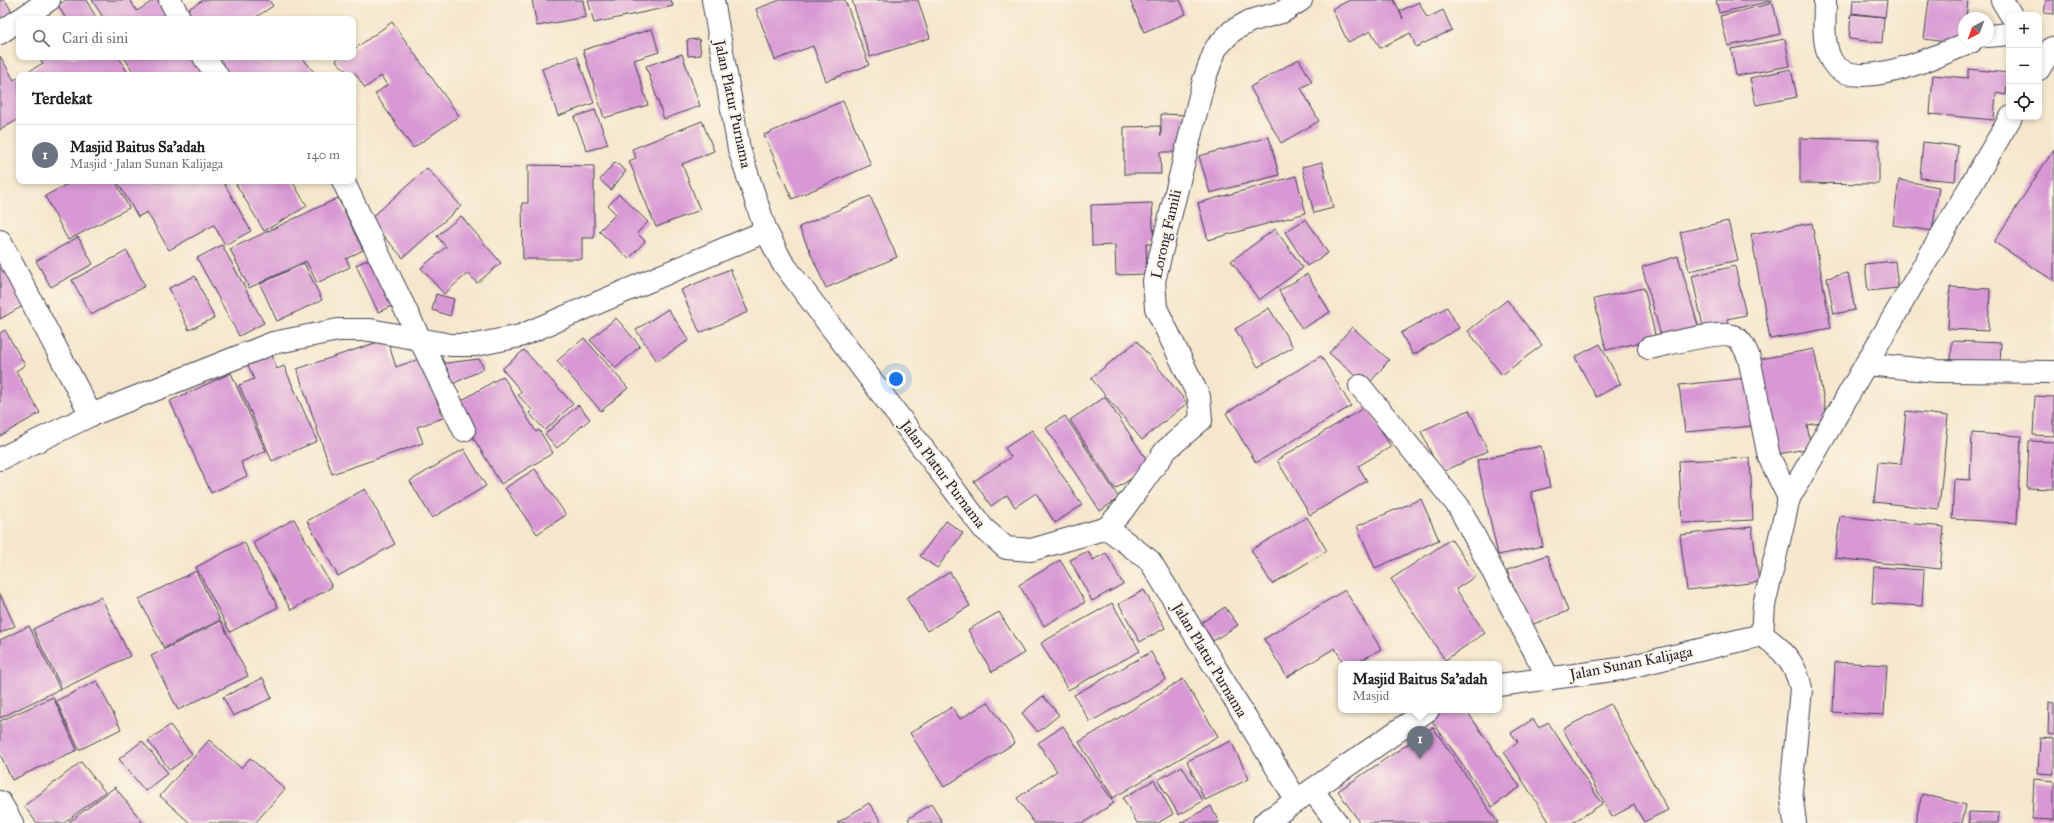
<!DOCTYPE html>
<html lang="id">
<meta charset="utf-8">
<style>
body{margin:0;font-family:"IM FELL Great Primer",serif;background:#f6f6f6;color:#202124}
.controls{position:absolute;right:12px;top:12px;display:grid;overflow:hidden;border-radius:8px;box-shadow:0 2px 6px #0003}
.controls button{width:36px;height:36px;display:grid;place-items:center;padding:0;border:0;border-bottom:1px solid #e0e0e0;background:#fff;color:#202124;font:20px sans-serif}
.compass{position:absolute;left:1958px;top:12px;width:36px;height:36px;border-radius:50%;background:#fff;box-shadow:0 2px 6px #0003;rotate:221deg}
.you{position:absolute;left:896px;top:379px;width:14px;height:14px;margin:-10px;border:3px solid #fff;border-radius:50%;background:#1a73e8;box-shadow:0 0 0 6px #1a73e833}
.badge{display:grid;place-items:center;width:26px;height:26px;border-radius:50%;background:#c8321e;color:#fff;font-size:13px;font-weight:700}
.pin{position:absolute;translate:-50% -33px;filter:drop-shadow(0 1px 2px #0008)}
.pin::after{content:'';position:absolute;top:21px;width:14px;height:12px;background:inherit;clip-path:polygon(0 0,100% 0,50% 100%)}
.popup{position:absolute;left:1338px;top:661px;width:164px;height:52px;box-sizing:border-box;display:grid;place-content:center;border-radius:8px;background:#fff;filter:drop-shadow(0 1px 3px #0005);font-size:13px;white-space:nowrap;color:#757577}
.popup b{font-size:15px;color:#202124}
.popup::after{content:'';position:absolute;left:50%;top:100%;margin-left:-8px;border:8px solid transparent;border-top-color:#fff}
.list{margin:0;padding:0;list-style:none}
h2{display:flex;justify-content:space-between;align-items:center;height:52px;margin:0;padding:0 16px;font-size:17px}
h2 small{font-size:13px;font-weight:400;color:#757577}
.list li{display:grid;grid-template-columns:26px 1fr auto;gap:12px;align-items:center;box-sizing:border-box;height:60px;padding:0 16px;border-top:1px solid #e0e0e0}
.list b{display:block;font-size:15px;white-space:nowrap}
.list p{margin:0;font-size:13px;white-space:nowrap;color:#757577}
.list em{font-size:13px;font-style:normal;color:#757577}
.icon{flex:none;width:22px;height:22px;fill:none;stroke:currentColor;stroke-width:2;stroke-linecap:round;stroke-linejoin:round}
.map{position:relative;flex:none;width:2054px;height:823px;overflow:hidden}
.search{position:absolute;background:#fff;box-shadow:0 2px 6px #0003;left:16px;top:16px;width:340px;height:44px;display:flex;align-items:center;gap:10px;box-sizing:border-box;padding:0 14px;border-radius:8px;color:#757577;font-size:15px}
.panel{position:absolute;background:#fff;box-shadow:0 2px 6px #0003;left:16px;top:72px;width:340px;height:112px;border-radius:8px}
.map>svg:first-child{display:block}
.building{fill:#d898d4}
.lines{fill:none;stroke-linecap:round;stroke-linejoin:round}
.street-casing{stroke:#424051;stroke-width:24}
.street{stroke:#fff;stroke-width:22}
.labels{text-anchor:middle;stroke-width:4;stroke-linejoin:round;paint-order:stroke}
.street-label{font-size:15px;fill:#22223b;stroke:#fcf5e5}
</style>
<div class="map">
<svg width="2054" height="823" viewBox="0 0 2054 823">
<rect width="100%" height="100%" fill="#fcf5e5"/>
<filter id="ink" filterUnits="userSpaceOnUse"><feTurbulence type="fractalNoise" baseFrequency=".025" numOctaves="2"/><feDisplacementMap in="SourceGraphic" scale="8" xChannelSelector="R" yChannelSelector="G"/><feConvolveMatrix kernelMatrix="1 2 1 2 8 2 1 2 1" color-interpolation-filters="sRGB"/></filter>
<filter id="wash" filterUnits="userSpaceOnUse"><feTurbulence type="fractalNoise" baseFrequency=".012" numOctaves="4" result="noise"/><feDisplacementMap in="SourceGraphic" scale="16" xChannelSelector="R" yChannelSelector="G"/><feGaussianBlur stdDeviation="0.9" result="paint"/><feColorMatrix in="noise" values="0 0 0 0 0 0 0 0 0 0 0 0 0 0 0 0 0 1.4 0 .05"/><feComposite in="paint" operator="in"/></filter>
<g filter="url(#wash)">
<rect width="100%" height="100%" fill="#f5e7cd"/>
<g id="blocks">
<g class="building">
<polygon points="0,0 5,0 12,12 0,19"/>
<polygon points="66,0 86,0 97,19 66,19 58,5"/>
<polygon points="92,0 130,0 137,11 154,0 158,0 170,19 104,19"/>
<polygon points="203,0 269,0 273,6 253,19 190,19 185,11"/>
<polygon points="532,0 583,0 586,17 537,26"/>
<polygon points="588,0 671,0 673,6 594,23"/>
<polygon points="780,0 845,0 869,65 826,81 813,46 775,60 756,9"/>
<polygon points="852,0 918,0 930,38 870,57"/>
<polygon points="1130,0 1180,0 1186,14 1144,32"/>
<polygon points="1350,0 1394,0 1403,19 1400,11 1419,2 1427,18 1443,10 1452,30 1416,47 1410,33 1380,48 1371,31 1348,42 1332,9"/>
<polygon points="1716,0 1772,0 1772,1 1719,13"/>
<polygon points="1853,0 1887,0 1885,17 1852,13"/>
<polygon points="1929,0 1968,0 1966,18 1964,18 1963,44 1924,39"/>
<polygon points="2046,0 2054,0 2054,14 2044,13"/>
<polygon points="1773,3 1780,34 1728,46 1720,16"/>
<polygon points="1851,14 1884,17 1882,43 1849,39"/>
<polygon points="392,22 459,116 413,148 375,94 387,85 381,76 365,88 355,73 351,75 336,61 339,57 353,57 353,50"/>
<polygon points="652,29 659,52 634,60 648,105 604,118 583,50"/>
<polygon points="699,39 701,55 688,56 687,40"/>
<polygon points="1785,39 1790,66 1736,76 1731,49"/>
<polygon points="682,54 700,106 664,119 646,66"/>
<polygon points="0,56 14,80 19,77 19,119 0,130"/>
<polygon points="577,56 594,103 558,116 542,69"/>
<polygon points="39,57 119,57 129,75 23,75 43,63"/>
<polygon points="124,57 194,57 205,75 135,75"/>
<polygon points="218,57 302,57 316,75 226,75 214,60"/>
<polygon points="1299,59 1312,82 1301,88 1319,121 1281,143 1250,87"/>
<polygon points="1791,69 1797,97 1756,105 1750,78"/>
<polygon points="1968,69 2008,73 2006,95 1996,93 1994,120 1930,114 1933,75 1968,78"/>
<polygon points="843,101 871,165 792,199 764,135"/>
<polygon points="595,110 608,144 587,151 574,117"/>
<polygon points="1161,114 1186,115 1186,152 1160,152 1161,174 1124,174 1124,127 1160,126 1161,136"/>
<polygon points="702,121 714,151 682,164 700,210 656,227 629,161 636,158 632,149"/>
<polygon points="1269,137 1279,175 1210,193 1199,156"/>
<polygon points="1800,138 1879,140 1879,184 1800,183"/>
<polygon points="1923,142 1958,146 1955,181 1920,178"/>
<polygon points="2054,149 2054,281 1994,242"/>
<polygon points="615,162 626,171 611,190 600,180"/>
<polygon points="1322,162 1333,208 1314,213 1302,167"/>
<polygon points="528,165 594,166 594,238 582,238 582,259 523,259 522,203 528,203"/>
<polygon points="427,168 461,206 403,258 369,220"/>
<polygon points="1296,176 1306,213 1208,240 1198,203"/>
<polygon points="1899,180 1939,187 1932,231 1893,225"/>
<polygon points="73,181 115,181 129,208 68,240 45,196"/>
<polygon points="117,181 223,181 251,231 225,245 214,225 169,250 147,212 138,217"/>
<polygon points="242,181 292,181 307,206 264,231 236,184"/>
<polygon points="619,194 648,222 637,233 645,241 629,259 599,231 616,214 608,206"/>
<polygon points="870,196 897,257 826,288 799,227"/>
<polygon points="338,198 363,250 346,259 350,267 317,283 306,261 249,288 230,249"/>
<polygon points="1152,203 1154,244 1146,244 1147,274 1116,275 1115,245 1092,246 1091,205"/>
<polygon points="461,216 501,263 477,283 468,273 444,294 421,268 446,247 437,236"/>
<polygon points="1306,219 1328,253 1307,266 1285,232"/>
<polygon points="1728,221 1738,260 1689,271 1680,232"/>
<polygon points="1812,223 1831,328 1770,339 1751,234"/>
<polygon points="1275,229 1303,268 1259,300 1231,261"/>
<polygon points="78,237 93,264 51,287 36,261"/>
<polygon points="222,245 264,323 239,336 197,258"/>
<polygon points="127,251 145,286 91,315 72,280"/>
<polygon points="376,256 399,303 378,312 356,265"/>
<polygon points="1678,256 1699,329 1662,339 1642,267"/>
<polygon points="1895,261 1898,288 1868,291 1865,264"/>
<polygon points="304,263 322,300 277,321 260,284"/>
<polygon points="0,264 28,303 0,319"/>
<polygon points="1735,266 1746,315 1727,319 1729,325 1704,331 1692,276"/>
<polygon points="730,269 748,312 700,333 681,290"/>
<polygon points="1848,273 1855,310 1834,314 1827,278"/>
<polygon points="1307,274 1330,312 1302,329 1279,291"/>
<polygon points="195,276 214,318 189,330 169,288"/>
<polygon points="1950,287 1990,289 1988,331 1948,329"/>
<polygon points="1644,288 1656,339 1606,350 1594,299"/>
<polygon points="436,294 454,299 450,316 432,310"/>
<polygon points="1507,300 1542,345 1502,375 1468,331"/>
<polygon points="1447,307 1459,328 1413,355 1401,333"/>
<polygon points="1269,308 1293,347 1258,367 1235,329"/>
<polygon points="668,309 689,340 657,361 636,330"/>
<polygon points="616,318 640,346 616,368 590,340"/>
<polygon points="1352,327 1389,360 1367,386 1329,353"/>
<polygon points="5,330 25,365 16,371 40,413 0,436 0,333"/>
<polygon points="584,338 628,388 601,411 557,361"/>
<polygon points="387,339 396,367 422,358 443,418 417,427 423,443 332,474 297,369"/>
<polygon points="1137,341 1187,403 1142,440 1091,378"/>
<polygon points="1952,341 2001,343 2000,365 1951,362"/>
<polygon points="1600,344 1621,384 1596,397 1575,357"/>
<polygon points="1814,349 1828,422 1807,425 1811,448 1778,454 1760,359"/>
<polygon points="524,350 573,404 545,430 529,413 532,410 518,395 522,392 502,369"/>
<polygon points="272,355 277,369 284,366 317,441 272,461 239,385 254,379 248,365"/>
<polygon points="1321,356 1351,406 1256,463 1226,413"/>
<polygon points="479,359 484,369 448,386 438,364"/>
<polygon points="231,373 266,451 241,462 247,476 211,493 170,401"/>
<polygon points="503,376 536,432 539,430 553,453 501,484 454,405"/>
<polygon points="1748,378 1753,426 1685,432 1679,385"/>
<polygon points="2035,396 2054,397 2054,436 2033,435"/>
<polygon points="1105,397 1151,466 1115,489 1070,420"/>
<polygon points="578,405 590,419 557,448 545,434"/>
<polygon points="1367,406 1391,447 1358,466 1367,481 1310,515 1277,460"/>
<polygon points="1469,410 1488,451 1440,473 1421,431"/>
<polygon points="1906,411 1948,416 1939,509 1874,502 1878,462 1901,464"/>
<polygon points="1065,416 1119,498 1100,511 1046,428"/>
<polygon points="1032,430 1082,505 1055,523 1036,493 1015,507 1007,495 991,506 974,481 1011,457 1005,448"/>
<polygon points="1972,433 2021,436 2017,523 1952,519 1954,479 1970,480"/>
<polygon points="2029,441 2054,442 2054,489 2027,488"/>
<polygon points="1541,446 1550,487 1531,492 1543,546 1498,555 1477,460"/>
<polygon points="464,449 486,486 432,518 410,481"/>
<polygon points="1750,458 1753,520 1682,523 1679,461"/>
<polygon points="535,469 566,515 537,534 505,488"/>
<polygon points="365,489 395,544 338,576 307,521"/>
<polygon points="1421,499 1439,540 1375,568 1357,526"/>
<polygon points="1840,516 1944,527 1940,569 1835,558"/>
<polygon points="1307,517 1327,551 1272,584 1251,550"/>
<polygon points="294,519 332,587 291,610 253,542"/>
<polygon points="946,521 963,533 937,568 920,556"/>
<polygon points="1752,527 1759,582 1687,590 1680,535"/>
<polygon points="1451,539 1476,576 1456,589 1485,633 1445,660 1391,579"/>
<polygon points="244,542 278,607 230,632 196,567"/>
<polygon points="1088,551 1093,560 1106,553 1123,584 1092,601 1070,560"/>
<polygon points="1547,555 1568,611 1528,626 1507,570"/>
<polygon points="1060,560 1085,602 1044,626 1019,585"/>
<polygon points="1874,567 1924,570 1922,606 1872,603"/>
<polygon points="196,571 220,620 164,648 139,599"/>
<polygon points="950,572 970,606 927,631 906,598"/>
<polygon points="1144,590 1165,628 1140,642 1119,604"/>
<polygon points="1345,590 1381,649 1355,664 1344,664 1335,648 1287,677 1264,639"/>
<polygon points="0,594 15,626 0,633"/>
<polygon points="101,597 130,656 62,689 33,629"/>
<polygon points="1112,603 1140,651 1068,690 1041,643"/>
<polygon points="1225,607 1238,625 1213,641 1201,623"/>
<polygon points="999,612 1024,653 992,672 968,630"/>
<polygon points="221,621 248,676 178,710 151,656"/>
<polygon points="29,626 60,689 0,718 0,640"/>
<polygon points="1151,652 1166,679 1090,722 1074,695"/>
<polygon points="1835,662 1887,665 1884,715 1833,712"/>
<polygon points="263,678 272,698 233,716 223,697"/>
<polygon points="1183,679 1218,736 1113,798 1079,742"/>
<polygon points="97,681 121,729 79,750 56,701"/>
<polygon points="1043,696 1059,715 1038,732 1022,713"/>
<polygon points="53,697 77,750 12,780 0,754 0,721"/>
<polygon points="988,702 1015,743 944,787 910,733 952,707 960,719"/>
<polygon points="2049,702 2054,703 2054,735 2048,734"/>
<polygon points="1610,704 1668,810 1644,822 1634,805 1612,817 1563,729"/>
<polygon points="1442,710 1466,710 1520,787 1492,807 1430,718"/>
<polygon points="1533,719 1539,728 1548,722 1602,804 1572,823 1550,823 1504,752 1518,742 1511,733"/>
<polygon points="170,725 192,754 170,770 148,741"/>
<polygon points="1063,726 1114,803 1083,823 1034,823 1017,798 1057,771 1038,743"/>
<polygon points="1433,727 1498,823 1360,823 1338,791"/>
<polygon points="2040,738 2054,739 2054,774 2038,773"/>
<polygon points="209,740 241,768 250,758 285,789 255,823 190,823 160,796"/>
<polygon points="142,741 168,773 145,791 119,759"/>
<polygon points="1231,741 1249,779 1205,800 1187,761"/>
<polygon points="81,762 105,792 64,823 37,823 24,806"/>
<polygon points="1182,766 1203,801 1179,815 1158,780"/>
<polygon points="2034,779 2054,781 2054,820 2032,819"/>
<polygon points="1154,780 1173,814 1158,823 1137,823 1123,798"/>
<polygon points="115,787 143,823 68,823"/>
<polygon points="1922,794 1966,805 1962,823 1915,823"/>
<polygon points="869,803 882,823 837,823"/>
<polygon points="931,804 943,823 911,823 908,819"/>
<polygon points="1211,806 1219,823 1180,823"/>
<polygon points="1969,812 1999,813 1998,823 1969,823"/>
</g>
</g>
</g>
<g filter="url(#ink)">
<use href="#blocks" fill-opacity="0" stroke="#424051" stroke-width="1"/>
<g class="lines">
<g class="street-casing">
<g id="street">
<polyline points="170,0 180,19"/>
<polyline points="713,0 739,149 766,231 782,262 983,528 1006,548 1031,550 1107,528 1150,561 1297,801"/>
<path d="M1825 0C1825 19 1822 40 1830 58 1849 99 1941 54 1971 42"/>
<polyline points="2002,0 2011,15"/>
<polyline points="21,19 49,0"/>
<polyline points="0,33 19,20"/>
<polyline points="1988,36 2009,34"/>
<polyline points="204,57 217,75"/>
<polyline points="2039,69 2052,48"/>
<polyline points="343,181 464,430"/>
<polyline points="0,241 91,415"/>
<path d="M1649 348C1664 345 1722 330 1733 336 1742 340 1746 350 1749 358L1769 457 1789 498"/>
<polyline points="1866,364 1937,371 2054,372"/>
<polyline points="1360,386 1459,507 1549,679"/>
<polyline points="0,459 91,415 273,343 338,330 370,330 451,345 475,345 520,336 766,231"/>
<polyline points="1107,528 1122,511 1166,450 1201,420 1199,397 1156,308 1154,281 1204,80 1216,48 1232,31 1250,21 1282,12 1301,0"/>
<polyline points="1762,635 1764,605 1789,498 1866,364 2011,117"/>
<path d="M1762 635C1782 648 1797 665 1801 689L1791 791 1795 823"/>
<polyline points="1499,685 1620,669 1762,635"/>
<polyline points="1313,791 1337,823"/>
<polyline points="0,802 12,823"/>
<polyline points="1264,823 1428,710"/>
</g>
</g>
<use href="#street" class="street"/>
</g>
</g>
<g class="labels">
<g class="street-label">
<text transform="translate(733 104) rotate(78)" y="5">Jalan Platur Purnama</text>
<text transform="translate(1166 234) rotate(-77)" y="5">Lorong Famili</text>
<text transform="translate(943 474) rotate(53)" y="5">Jalan Platur Purnama</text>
<text transform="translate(1210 660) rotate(59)" y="5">Jalan Platur Purnama</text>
<text transform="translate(1631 663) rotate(-11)" y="5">Jalan Sunan Kalijaga</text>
</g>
</g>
</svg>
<div class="controls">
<button>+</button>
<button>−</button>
<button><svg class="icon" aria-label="locate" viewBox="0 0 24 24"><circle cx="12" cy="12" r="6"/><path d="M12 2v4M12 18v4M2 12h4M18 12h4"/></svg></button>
</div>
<svg class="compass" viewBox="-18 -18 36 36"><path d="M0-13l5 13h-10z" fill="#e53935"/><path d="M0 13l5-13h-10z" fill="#757577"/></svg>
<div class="you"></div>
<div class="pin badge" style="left:1420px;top:759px;background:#6b7280">1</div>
<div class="popup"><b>Masjid Baitus Sa'adah</b>Masjid</div>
<div class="search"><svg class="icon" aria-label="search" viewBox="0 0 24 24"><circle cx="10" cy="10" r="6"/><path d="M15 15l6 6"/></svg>Cari di sini</div>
<section class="panel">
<h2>Terdekat<small></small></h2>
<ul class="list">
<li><span class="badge" style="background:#6b7280">1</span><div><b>Masjid Baitus Sa'adah</b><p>Masjid · Jalan Sunan Kalijaga</p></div><em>140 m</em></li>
</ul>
</section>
</div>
